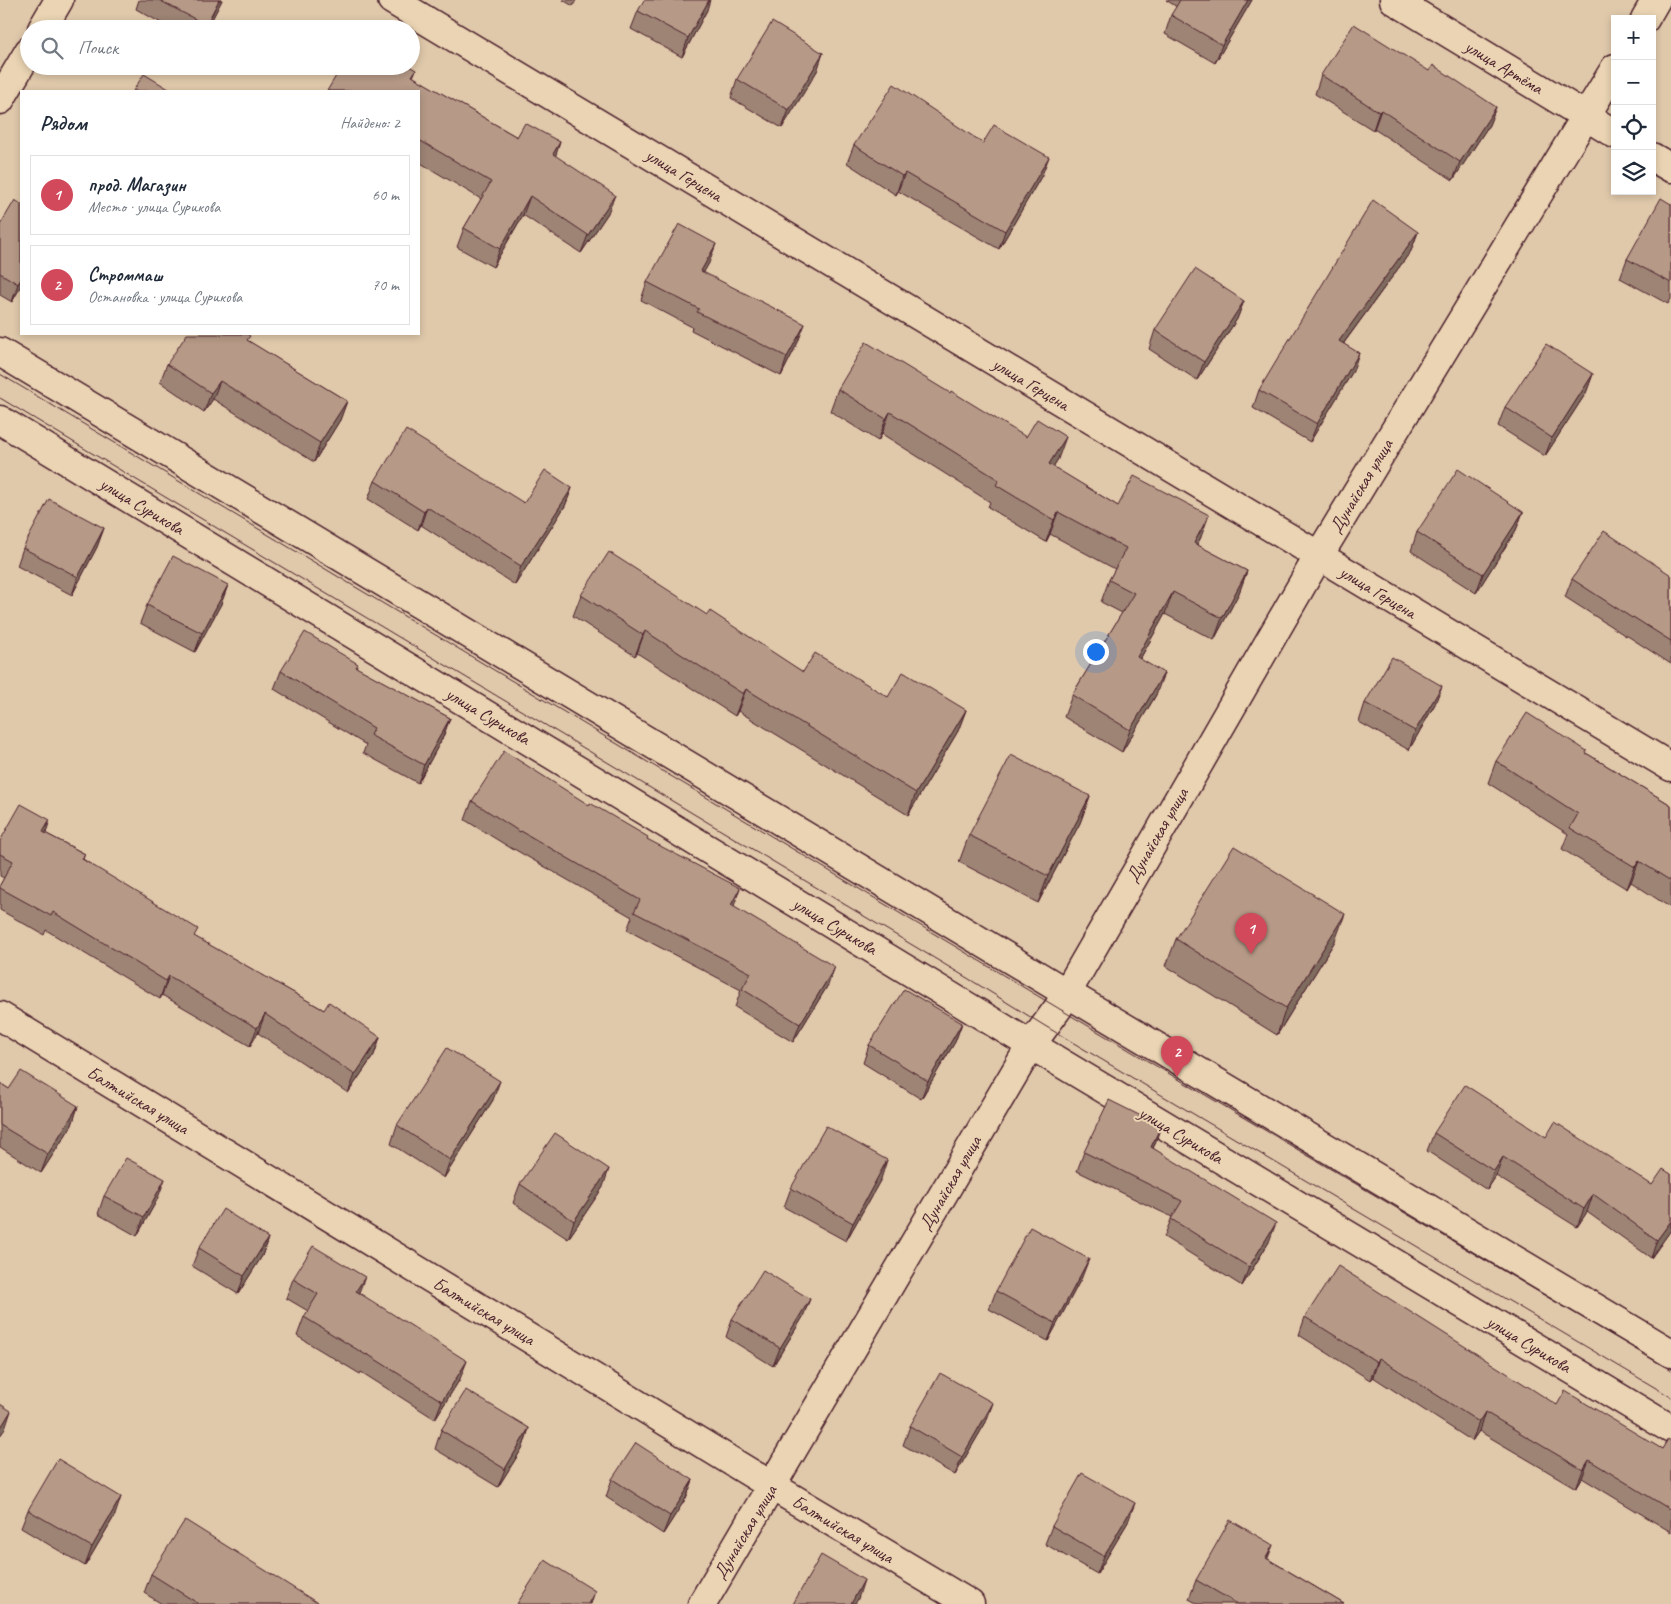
<!DOCTYPE html>
<html lang="ru">
<meta charset="utf-8">
<style>
body{margin:0;font-family:Caveat,sans-serif;background:#f6f6f7;color:#1f2937}
.controls{position:absolute;right:15px;top:15px;display:grid;overflow:hidden;border-radius:0px;box-shadow:0 2px 8px #0003}
.controls button{width:45px;height:45px;display:grid;place-items:center;padding:0;border:0;border-bottom:1px solid #e0e1e3;background:#fff;color:#1f2937;font:25px sans-serif}
.you{position:absolute;left:1095px;top:651px;width:18px;height:18px;margin:-12px;border:4px solid #fff;border-radius:50%;background:#1a73e8;box-shadow:0 0 0 8px #1a73e833}
.badge{display:grid;place-items:center;width:32px;height:32px;border-radius:50%;background:#d1495b;color:#fff;font-size:16px;font-weight:700}
.pin{position:absolute;translate:-50% -41px;filter:drop-shadow(0 1px 2px #0008)}
.pin::after{content:'';position:absolute;top:26px;width:18px;height:15px;background:inherit;clip-path:polygon(0 0,100% 0,50% 100%)}
.list{margin:0;padding:0;list-style:none}
h2{display:flex;justify-content:space-between;align-items:center;height:65px;margin:0;padding:0 20px;font-size:21px}
h2 small{font-size:16px;font-weight:400;color:#747a83}
.list li{display:grid;grid-template-columns:32px 1fr auto;gap:15px;align-items:center;box-sizing:border-box;height:80px;margin:0 10px 10px;padding:0 10px;border:1px solid #e0e1e3;border-radius:0px}
.list b{display:block;font-size:19px;white-space:nowrap}
.list p{margin:0;font-size:16px;white-space:nowrap;color:#747a83}
.list em{font-size:16px;font-style:normal;color:#747a83}
.icon{flex:none;width:28px;height:28px;fill:none;stroke:currentColor;stroke-width:2;stroke-linecap:round;stroke-linejoin:round}
.map{position:relative;flex:none;width:1671px;height:1604px;overflow:hidden}
.search{position:absolute;background:#fff;box-shadow:0 2px 8px #0003;left:20px;top:20px;width:400px;height:55px;display:flex;align-items:center;gap:12px;box-sizing:border-box;padding:0 18px;border-radius:28px;color:#747a83;font-size:19px}
.panel{position:absolute;background:#fff;box-shadow:0 2px 8px #0003;left:20px;top:90px;width:400px;height:245px;border-radius:0px}
.map>svg:first-child{display:block}
.lines{fill:none;stroke-linecap:round;stroke-linejoin:round}
.minor-casing{stroke:#4a1f2b;stroke-width:31}
.tertiary-casing{stroke:#4a1f2b;stroke-width:31}
.minor{stroke:#ead4b3;stroke-width:28}
.tertiary{stroke:#ead4b3;stroke-width:28}
.tram{stroke:#4a1f2b;stroke-width:1}
.wall{fill:#9d8474;stroke:#4a1f2b}
.shaded-wall{fill:#7f6c5e;stroke:#4a1f2b}
.building{fill:#b69a87;stroke:#4a1f2b}
.labels{text-anchor:middle;stroke-width:4;stroke-linejoin:round;paint-order:stroke}
.street-label{font-size:18px;fill:#4a1f2b;stroke:#ead4b3}
</style>
<div class="map">
<svg width="1671" height="1604" viewBox="0 0 1671 1604">
<rect width="100%" height="100%" fill="#e0c9ab"/>
<filter id="ink" filterUnits="userSpaceOnUse"><feTurbulence type="fractalNoise" baseFrequency=".02" numOctaves="2"/><feDisplacementMap in="SourceGraphic" scale="10" xChannelSelector="R" yChannelSelector="G"/><feConvolveMatrix kernelMatrix="1 2 1 2 8 2 1 2 1" color-interpolation-filters="sRGB"/></filter>
<g filter="url(#ink)">
<g class="lines">
<g class="minor-casing">
<g id="minor">
<polyline points="392,0 1671,767"/>
<polyline points="1394,0 1615,134"/>
<polyline points="42,29 59,0"/>
<polyline points="0,100 29,51"/>
<polyline points="1652,157 1671,168"/>
<polyline points="0,352 1065,992 1671,1353"/>
<polyline points="0,420 1031,1045 1671,1429"/>
<polyline points="0,1016 772,1486 970,1604"/>
</g>
</g>
<g class="tertiary-casing">
<g id="tertiary">
<polyline points="1645,19 1656,0"/>
<polyline points="702,1604 1031,1045 1058,1008 1318,557 1615,68"/>
</g>
</g>
<use href="#minor" class="minor"/>
<use href="#tertiary" class="tertiary"/>
<g class="tram">
<polyline points="0,374 1058,1008 1671,1370"/>
<polyline points="0,398 974,982 1045,1026 1671,1397"/>
</g>
</g>
<g class="wall">
<polygon points="139,0 222,0 207,29 172,29 136,9"/>
<polygon points="563,0 576,0 573,6"/>
<polygon points="1166,0 1252,0 1215,63 1165,34 1171,15 1177,7"/>
<polygon points="707,10 682,57 631,29 638,11"/>
<polygon points="823,53 817,71 782,128 731,98 737,79"/>
<polygon points="416,70 413,77 517,137 560,142 555,156 608,213 581,253 523,215 493,267 457,247 464,228 481,199 419,162 419,91 327,91"/>
<polygon points="1429,71 1496,107 1489,125 1453,180 1374,129 1373,130 1315,94 1321,75"/>
<polygon points="983,143 1042,175 999,249 898,191 896,195 847,163 854,145"/>
<polygon points="21,204 21,286 12,302 0,295 0,225"/>
<polygon points="1671,204 1671,299 1668,304 1620,278 1627,259"/>
<polygon points="1418,232 1411,251 1344,343 1353,371 1310,442 1253,408 1259,390"/>
<polygon points="709,263 703,273 798,342 781,376 691,330 692,327 641,300 647,282"/>
<polygon points="1244,301 1237,319 1197,380 1149,349 1155,330"/>
<polygon points="248,341 347,401 340,420 314,462 213,399 204,412 160,382 167,364"/>
<polygon points="1593,374 1586,393 1545,456 1498,426 1505,407"/>
<polygon points="838,389 1058,459 1053,467 1118,506 1201,537 1197,545 1247,571 1239,593 1214,640 1165,614 1140,659 1156,695 1122,752 1064,717 1072,695 1122,613 1101,602 1109,580 1115,569 1050,534 1046,542 988,507 990,502 882,434 878,441 830,411"/>
<polygon points="375,481 524,503 572,488 565,506 515,585 421,525 418,530 368,499"/>
<polygon points="1523,512 1516,530 1476,593 1411,551 1417,532"/>
<polygon points="104,528 97,547 72,595 17,566 23,548"/>
<polygon points="1671,575 1671,664 1626,635 1626,636 1565,597 1572,579"/>
<polygon points="228,585 221,604 195,652 140,623 147,605"/>
<polygon points="581,595 707,615 803,672 888,697 966,710 958,731 908,815 738,711 735,716 637,653 635,656 573,616"/>
<polygon points="357,668 450,718 443,737 418,783 363,753 366,745 274,689 281,671"/>
<polygon points="1365,703 1435,704 1409,750 1359,722"/>
<polygon points="1586,753 1671,805 1671,908 1631,882 1627,889 1562,849 1568,834 1488,783 1496,761"/>
<polygon points="1090,796 1080,823 1038,903 959,862 969,835"/>
<polygon points="472,801 589,805 647,839 733,906 828,985 793,1042 735,1007 741,990 627,930 632,917 514,849 514,850 465,820"/>
<polygon points="45,833 85,854 83,859 195,937 324,1010 380,1037 374,1055 348,1093 258,1033 250,1046 162,995 160,999 46,930 44,935 0,910 0,885 4,878 0,876 0,841"/>
<polygon points="1176,939 1335,941 1277,1035 1166,966"/>
<polygon points="962,1023 955,1042 921,1099 863,1063 869,1045"/>
<polygon points="0,1083 9,1089 78,1106 72,1125 41,1173 0,1147"/>
<polygon points="493,1100 444,1178 391,1144 397,1125"/>
<polygon points="1434,1133 1546,1137 1652,1185 1671,1174 1671,1230 1651,1258 1587,1212 1577,1227 1496,1176 1487,1190 1427,1151"/>
<polygon points="1155,1144 1153,1148 1269,1242 1242,1286 1164,1237 1172,1217 1077,1171 1084,1152"/>
<polygon points="881,1179 846,1241 784,1207 791,1188"/>
<polygon points="520,1184 603,1187 568,1239 513,1203"/>
<polygon points="104,1196 158,1198 137,1236 98,1214"/>
<polygon points="268,1238 262,1256 238,1294 192,1266 199,1248"/>
<polygon points="1082,1277 1048,1341 989,1309 996,1291"/>
<polygon points="293,1279 359,1293 460,1379 435,1419 361,1372 360,1374 297,1336 304,1317 308,1311 286,1298"/>
<polygon points="803,1317 773,1366 726,1337 732,1319"/>
<polygon points="1305,1317 1557,1405 1662,1449 1671,1441 1671,1532 1582,1478 1576,1488 1479,1431 1472,1441 1373,1377 1370,1380 1299,1335"/>
<polygon points="986,1422 955,1475 903,1445 910,1426"/>
<polygon points="529,1428 523,1447 498,1487 435,1449 441,1430"/>
<polygon points="612,1479 693,1480 686,1498 663,1534 606,1497"/>
<polygon points="28,1510 115,1515 85,1566 21,1528"/>
<polygon points="1128,1522 1097,1574 1045,1544 1052,1526"/>
<polygon points="1268,1559 1344,1604 1198,1604 1189,1599 1196,1580"/>
<polygon points="151,1574 319,1604 162,1604 144,1593"/>
</g>
<g class="shaded-wall">
<polygon points="219,0 222,0 207,29 205,29"/>
<polygon points="709,0 710,0 707,10 682,57 688,38"/>
<polygon points="1248,0 1252,0 1215,63 1222,45"/>
<polygon points="823,53 817,71 782,128 789,110"/>
<polygon points="1496,107 1489,125 1453,180 1460,162"/>
<polygon points="1381,110 1374,129 1373,130 1379,112"/>
<polygon points="560,142 554,161 553,154"/>
<polygon points="1049,157 1042,175 999,249 1005,231"/>
<polygon points="905,173 898,191 896,195 902,176"/>
<polygon points="615,195 608,213 581,253 588,235"/>
<polygon points="530,196 523,215 493,267 500,249"/>
<polygon points="1418,232 1411,251 1332,359 1339,341"/>
<polygon points="716,244 709,263 694,290 701,271"/>
<polygon points="21,279 21,286 12,302 18,284"/>
<polygon points="1244,301 1237,319 1197,380 1204,362"/>
<polygon points="805,324 798,342 781,376 787,357"/>
<polygon points="1359,353 1353,371 1310,442 1317,424"/>
<polygon points="1593,374 1586,393 1545,456 1552,438"/>
<polygon points="220,381 213,399 204,412 211,393"/>
<polygon points="347,401 340,420 314,462 320,443"/>
<polygon points="890,412 882,434 878,441 886,419"/>
<polygon points="1066,437 1058,459 1041,486 1049,464"/>
<polygon points="572,488 565,506 515,585 521,566"/>
<polygon points="427,507 421,525 418,530 424,512"/>
<polygon points="1058,512 1050,534 1046,542 1054,520"/>
<polygon points="1523,512 1516,530 1476,593 1483,574"/>
<polygon points="1209,515 1201,537 1186,565 1194,543"/>
<polygon points="104,528 97,547 72,595 78,577"/>
<polygon points="1247,571 1239,593 1214,640 1222,618"/>
<polygon points="228,585 221,604 195,652 202,633"/>
<polygon points="1173,592 1165,614 1129,679 1137,657"/>
<polygon points="645,631 637,653 635,656 643,635"/>
<polygon points="1164,673 1156,695 1122,752 1130,730"/>
<polygon points="1442,686 1435,704 1409,750 1415,731"/>
<polygon points="746,689 738,711 735,716 743,694"/>
<polygon points="966,710 958,731 908,815 916,793"/>
<polygon points="450,718 443,737 418,783 424,765"/>
<polygon points="1090,796 1080,823 1038,903 1048,876"/>
<polygon points="50,820 44,839 43,832"/>
<polygon points="1639,861 1631,882 1627,889 1635,867"/>
<polygon points="740,888 734,906 731,905"/>
<polygon points="1345,914 1335,941 1277,1035 1286,1008"/>
<polygon points="835,967 828,985 793,1042 800,1024"/>
<polygon points="169,976 162,995 160,999 166,981"/>
<polygon points="265,1014 258,1033 250,1046 257,1028"/>
<polygon points="962,1023 955,1042 921,1099 928,1081"/>
<polygon points="380,1037 374,1055 348,1093 355,1075"/>
<polygon points="500,1081 493,1100 444,1178 450,1160"/>
<polygon points="78,1106 72,1125 41,1173 48,1154"/>
<polygon points="1161,1126 1155,1144 1144,1165 1151,1147"/>
<polygon points="1503,1157 1496,1176 1487,1190 1494,1171"/>
<polygon points="887,1160 881,1179 846,1241 853,1223"/>
<polygon points="609,1169 603,1187 568,1239 574,1221"/>
<polygon points="165,1179 158,1198 137,1236 144,1217"/>
<polygon points="1593,1194 1587,1212 1577,1227 1584,1209"/>
<polygon points="1671,1221 1671,1230 1651,1258 1657,1240"/>
<polygon points="1276,1223 1269,1242 1242,1286 1249,1267"/>
<polygon points="268,1238 262,1256 238,1294 244,1276"/>
<polygon points="1089,1259 1082,1277 1048,1341 1055,1323"/>
<polygon points="365,1277 358,1295 356,1291"/>
<polygon points="810,1299 803,1317 773,1366 780,1348"/>
<polygon points="1379,1358 1373,1377 1370,1380 1377,1362"/>
<polygon points="467,1361 460,1379 435,1419 442,1401"/>
<polygon points="993,1403 986,1422 955,1475 962,1457"/>
<polygon points="11,1411 5,1429 0,1436 0,1429"/>
<polygon points="1485,1412 1479,1431 1472,1441 1479,1422"/>
<polygon points="529,1428 523,1447 498,1487 505,1469"/>
<polygon points="1589,1460 1582,1478 1576,1488 1583,1470"/>
<polygon points="693,1480 686,1498 663,1534 670,1516"/>
<polygon points="121,1497 115,1515 85,1566 92,1547"/>
<polygon points="1135,1503 1128,1522 1097,1574 1104,1556"/>
<polygon points="1273,1545 1266,1563 1266,1558"/>
<polygon points="864,1580 858,1599 855,1604 851,1604"/>
<polygon points="595,1591 591,1604 588,1604"/>
</g>
<g class="building">
<polygon points="159,0 219,0 206,25"/>
<polygon points="644,0 709,0 688,38 638,11"/>
<polygon points="1180,0 1248,0 1222,45 1171,15"/>
<polygon points="772,22 823,53 789,110 737,79"/>
<polygon points="1354,24 1429,71 1433,65 1496,107 1460,162 1381,110 1379,112 1321,75"/>
<polygon points="342,66 409,66 416,70 412,76 517,137 525,123 560,142 553,154 615,195 588,235 530,196 500,249 464,228 491,182 419,140 419,91 327,91"/>
<polygon points="144,74 172,91 133,91"/>
<polygon points="894,84 983,143 994,125 1049,157 1005,231 905,173 902,176 854,145"/>
<polygon points="1661,198 1671,204 1671,283 1627,259"/>
<polygon points="15,200 21,204 21,279 18,284 0,273 0,225"/>
<polygon points="1373,200 1418,232 1339,341 1359,353 1317,424 1259,390"/>
<polygon points="679,224 716,244 701,271 805,324 787,357 697,312 699,309 647,282"/>
<polygon points="1195,269 1244,301 1204,362 1155,330"/>
<polygon points="187,334 247,334 250,336 247,340 347,401 320,443 220,381 211,393 167,364"/>
<polygon points="866,342 950,393 951,391 1026,437 1037,419 1066,437 1049,464 1118,506 1134,476 1209,515 1194,543 1247,571 1222,618 1173,592 1137,657 1164,673 1130,730 1072,695 1134,593 1109,580 1126,548 1058,512 1054,520 996,485 999,480 890,412 886,419 838,389"/>
<polygon points="1546,344 1593,374 1552,438 1505,407"/>
<polygon points="406,430 524,503 545,470 572,488 521,566 427,507 424,512 375,481"/>
<polygon points="1458,469 1523,512 1483,574 1417,532"/>
<polygon points="49,499 104,528 78,577 23,548"/>
<polygon points="1604,531 1671,575 1671,641 1633,617 1632,618 1572,579"/>
<polygon points="609,552 707,615 710,611 803,672 815,653 888,697 903,672 966,710 916,793 746,689 743,694 645,631 643,635 581,595"/>
<polygon points="173,556 228,585 202,633 147,605"/>
<polygon points="305,632 358,664 356,667 450,718 424,765 370,735 374,728 281,671"/>
<polygon points="1392,657 1442,686 1415,731 1365,703"/>
<polygon points="1527,713 1587,751 1586,753 1671,805 1671,881 1639,861 1635,867 1570,828 1578,814 1496,761"/>
<polygon points="504,751 589,805 590,803 648,837 647,839 740,888 731,905 835,967 800,1024 742,989 751,973 634,912 640,900 521,831 520,832 472,801"/>
<polygon points="1011,755 1090,796 1048,876 969,835"/>
<polygon points="21,804 50,820 43,832 85,854 82,859 198,929 194,936 324,1010 329,1002 380,1037 355,1075 265,1014 257,1028 169,976 166,981 53,912 51,916 0,888 0,885 13,861 0,854 0,841"/>
<polygon points="1234,846 1345,914 1286,1008 1176,939"/>
<polygon points="904,989 962,1023 928,1081 869,1045"/>
<polygon points="447,1048 500,1081 450,1160 397,1125"/>
<polygon points="21,1071 78,1106 48,1154 0,1125 0,1083 9,1089"/>
<polygon points="1465,1085 1546,1137 1555,1122 1652,1185 1663,1169 1671,1174 1671,1221 1657,1240 1593,1194 1584,1209 1503,1157 1494,1171 1434,1133"/>
<polygon points="1109,1100 1161,1126 1151,1147 1276,1223 1249,1267 1171,1219 1182,1201 1084,1152"/>
<polygon points="826,1126 887,1160 853,1223 791,1188"/>
<polygon points="555,1133 609,1169 574,1221 520,1184"/>
<polygon points="126,1158 165,1179 144,1217 104,1196"/>
<polygon points="223,1209 268,1238 244,1276 199,1248"/>
<polygon points="1030,1227 1089,1259 1055,1323 996,1291"/>
<polygon points="313,1246 365,1277 356,1291 467,1361 442,1401 367,1354 366,1355 304,1317 318,1294 293,1279"/>
<polygon points="1338,1266 1557,1405 1565,1391 1662,1449 1668,1439 1671,1441 1671,1510 1589,1460 1583,1470 1485,1412 1479,1422 1379,1358 1377,1362 1305,1317"/>
<polygon points="763,1270 810,1299 780,1348 732,1319"/>
<polygon points="940,1373 993,1403 962,1457 910,1426"/>
<polygon points="466,1390 529,1428 505,1469 441,1430"/>
<polygon points="0,1404 11,1411 0,1429"/>
<polygon points="636,1443 693,1480 670,1516 612,1479"/>
<polygon points="58,1459 121,1497 92,1547 28,1510"/>
<polygon points="1082,1473 1135,1503 1104,1556 1052,1526"/>
<polygon points="185,1520 319,1604 199,1604 151,1574"/>
<polygon points="1230,1520 1273,1545 1266,1558 1344,1604 1238,1604 1196,1580"/>
<polygon points="821,1555 864,1580 851,1604 793,1604"/>
<polygon points="545,1560 595,1591 588,1604 517,1604"/>
</g>
</g>
<g class="labels">
<g class="street-label">
<text transform="translate(1504 67) rotate(31)" y="6">улица Артёма</text>
<text transform="translate(684 175) rotate(31)" y="6">улица Герцена</text>
<text transform="translate(1031 384) rotate(31)" y="6">улица Герцена</text>
<text transform="translate(1361 486) rotate(-59)" y="6">Дунайская улица</text>
<text transform="translate(142 506) rotate(31)" y="6">улица Сурикова</text>
<text transform="translate(1378 592) rotate(31)" y="6">улица Герцена</text>
<text transform="translate(488 716) rotate(31)" y="6">улица Сурикова</text>
<text transform="translate(1157 835) rotate(-60)" y="6">Дунайская улица</text>
<text transform="translate(835 926) rotate(31)" y="6">улица Сурикова</text>
<text transform="translate(138 1100) rotate(31)" y="6">Балтийская улица</text>
<text transform="translate(1181 1135) rotate(31)" y="6">улица Сурикова</text>
<text transform="translate(950 1183) rotate(-60)" y="6">Дунайская улица</text>
<text transform="translate(484 1311) rotate(31)" y="6">Балтийская улица</text>
<text transform="translate(1529 1344) rotate(31)" y="6">улица Сурикова</text>
<text transform="translate(843 1529) rotate(31)" y="6">Балтийская улица</text>
<text transform="translate(745 1532) rotate(-59)" y="6">Дунайская улица</text>
</g>
</g>
</svg>
<div class="controls">
<button>+</button>
<button>−</button>
<button><svg class="icon" aria-label="locate" viewBox="0 0 24 24"><circle cx="12" cy="12" r="6"/><path d="M12 2v4M12 18v4M2 12h4M18 12h4"/></svg></button>
<button><svg class="icon" aria-label="layers" viewBox="0 0 24 24"><path d="M12 4l9 5-9 5-9-5zM3 14l9 5 9-5"/></svg></button>
</div>
<div class="you"></div>
<div class="pin badge" style="left:1251px;top:954px">1</div>
<div class="pin badge" style="left:1177px;top:1077px">2</div>
<div class="search"><svg class="icon" aria-label="search" viewBox="0 0 24 24"><circle cx="10" cy="10" r="6"/><path d="M15 15l6 6"/></svg>Поиск</div>
<section class="panel">
<h2>Рядом<small>Найдено: 2</small></h2>
<ul class="list">
<li><span class="badge">1</span><div><b>прод. Магазин</b><p>Место · улица Сурикова</p></div><em>60 m</em></li>
<li><span class="badge">2</span><div><b>Строммаш</b><p>Остановка · улица Сурикова</p></div><em>70 m</em></li>
</ul>
</section>
</div>
